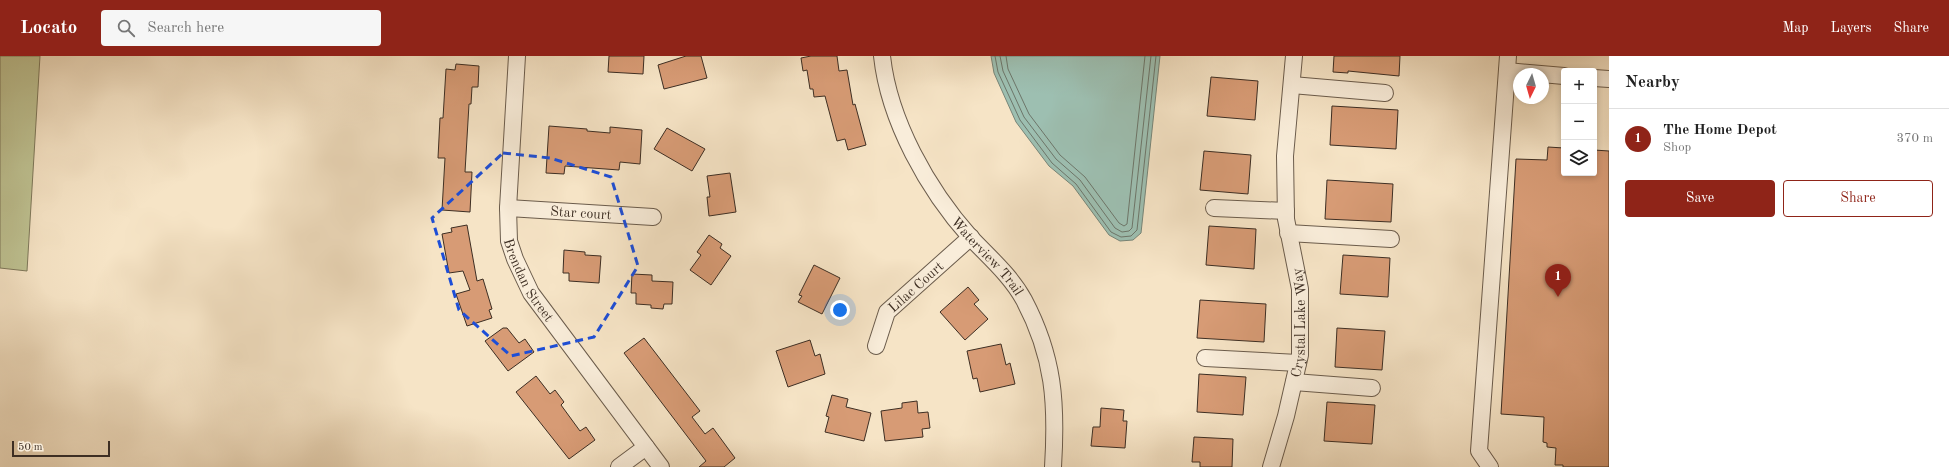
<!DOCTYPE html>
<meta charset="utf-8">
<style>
body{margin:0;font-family:"Old Standard TT",serif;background:#f6f6f6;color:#222}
.controls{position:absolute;right:12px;top:12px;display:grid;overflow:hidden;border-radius:4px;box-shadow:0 2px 6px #0003}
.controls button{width:36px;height:36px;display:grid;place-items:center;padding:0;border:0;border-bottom:1px solid #e0e0e0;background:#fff;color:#222;font:20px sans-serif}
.compass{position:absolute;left:1513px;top:12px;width:36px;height:36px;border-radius:50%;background:#fff;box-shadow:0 2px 6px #0003;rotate:185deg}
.scale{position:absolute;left:12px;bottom:10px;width:98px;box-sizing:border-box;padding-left:4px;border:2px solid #3d2e23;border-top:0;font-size:11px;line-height:14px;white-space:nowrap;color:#3d2e23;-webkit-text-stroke:3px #f9edda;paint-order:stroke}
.you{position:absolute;left:840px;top:254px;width:14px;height:14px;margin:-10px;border:3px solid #fff;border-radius:50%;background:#1a73e8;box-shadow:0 0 0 6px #1a73e833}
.badge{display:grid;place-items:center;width:26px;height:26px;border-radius:50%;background:#8f2418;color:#fff;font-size:13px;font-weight:700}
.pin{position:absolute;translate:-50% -33px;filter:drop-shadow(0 1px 2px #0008)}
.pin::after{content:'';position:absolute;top:21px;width:14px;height:12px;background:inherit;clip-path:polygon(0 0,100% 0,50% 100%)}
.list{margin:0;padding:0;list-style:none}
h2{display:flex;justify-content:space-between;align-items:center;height:52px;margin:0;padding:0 16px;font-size:17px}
h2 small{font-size:13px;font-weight:400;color:#767676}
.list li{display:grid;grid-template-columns:26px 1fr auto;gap:12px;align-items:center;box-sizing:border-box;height:60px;padding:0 16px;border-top:1px solid #e0e0e0}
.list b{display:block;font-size:15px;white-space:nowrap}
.list p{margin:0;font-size:13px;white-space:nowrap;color:#767676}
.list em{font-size:13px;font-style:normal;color:#767676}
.actions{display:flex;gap:8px;padding:12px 16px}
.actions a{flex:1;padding:9px 0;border:1px solid #8f2418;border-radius:4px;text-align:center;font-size:14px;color:#8f2418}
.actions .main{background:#8f2418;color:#fff}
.icon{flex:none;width:22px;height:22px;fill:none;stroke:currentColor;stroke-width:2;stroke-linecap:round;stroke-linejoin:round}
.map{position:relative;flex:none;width:1609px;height:411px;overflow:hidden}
header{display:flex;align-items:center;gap:24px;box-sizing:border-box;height:56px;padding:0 20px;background:#8f2418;color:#fff}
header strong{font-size:19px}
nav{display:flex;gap:22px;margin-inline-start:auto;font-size:14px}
.search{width:280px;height:36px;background:#f6f6f6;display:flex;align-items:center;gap:10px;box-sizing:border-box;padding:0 14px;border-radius:4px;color:#767676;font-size:15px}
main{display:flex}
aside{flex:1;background:#fff}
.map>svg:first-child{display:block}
.green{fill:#bfc393;stroke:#7e785b}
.water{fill:#9dbfb1;stroke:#778578}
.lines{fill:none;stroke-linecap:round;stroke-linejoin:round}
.shore{stroke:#6d766a;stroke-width:1}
.building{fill:#d79b75;stroke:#3d2e23}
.minor-casing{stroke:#6b5c4c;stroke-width:18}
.minor{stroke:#f9edda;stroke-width:16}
.marked{fill:none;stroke:#1d4ed8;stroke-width:3;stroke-dasharray:8 5;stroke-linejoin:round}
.labels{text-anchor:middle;stroke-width:3;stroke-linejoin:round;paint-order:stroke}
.street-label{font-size:14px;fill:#3d2e23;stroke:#f9edda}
</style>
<header>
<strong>Locato</strong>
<div class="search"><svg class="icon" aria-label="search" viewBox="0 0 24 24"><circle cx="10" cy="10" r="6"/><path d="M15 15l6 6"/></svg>Search here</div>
<nav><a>Map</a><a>Layers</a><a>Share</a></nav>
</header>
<main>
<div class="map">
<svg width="1609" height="411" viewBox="0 0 1609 411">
<rect width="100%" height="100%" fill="#f6e4c6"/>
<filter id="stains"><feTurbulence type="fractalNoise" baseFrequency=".005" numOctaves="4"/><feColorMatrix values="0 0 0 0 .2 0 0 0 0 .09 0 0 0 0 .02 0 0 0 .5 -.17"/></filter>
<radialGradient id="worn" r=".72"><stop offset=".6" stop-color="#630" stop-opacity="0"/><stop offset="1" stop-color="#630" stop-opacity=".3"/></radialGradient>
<polygon class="green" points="0,0 40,0 27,215 0,212"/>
<polygon class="water" points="991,0 1160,0 1141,177 1133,184 1120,185 1109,179 1073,130 1049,110 1016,66 994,17"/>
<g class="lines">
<g class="shore">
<polyline points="995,0 998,16 1020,64 1052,107 1076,128 1111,176 1121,181 1131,180 1137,174 1156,0"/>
<polyline points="1000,0 1003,15 1024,61 1056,103 1080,124 1115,172 1122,176 1129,175 1132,172 1151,0"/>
<polyline points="1006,0 1008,13 1029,58 1060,99 1085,121 1119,167 1124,170 1127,168 1145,0"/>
</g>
</g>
<g class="building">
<polygon points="609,0 644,0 643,18 608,16"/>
<polygon points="686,0 701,0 707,22 664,33 658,9"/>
<polygon points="811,0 837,0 839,15 847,14 853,49 855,48 866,89 848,94 845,83 837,85 825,40 814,41 813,33 810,33 807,14 803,15 801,2"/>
<polygon points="1334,0 1400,0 1399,20 1348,15 1348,17 1333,16"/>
<polygon points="456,8 479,10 478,31 472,31 471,48 469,48 465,116 472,116 470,156 442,154 445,102 438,102 440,62 443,62 446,13 455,14"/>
<polygon points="1211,21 1258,25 1255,64 1207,60"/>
<polygon points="1332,50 1398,54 1396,93 1330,89"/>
<polygon points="549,70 587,73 587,75 610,77 610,71 642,74 640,108 620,106 619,114 565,110 564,118 546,117"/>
<polygon points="667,72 705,93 692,115 654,93"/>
<polygon points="1548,91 1564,92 1564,117 1594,117 1594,94 1609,95 1609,411 1563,411 1563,409 1555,409 1556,392 1547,391 1547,387 1543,386 1544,361 1501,358 1516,103 1547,104"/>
<polygon points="1204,95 1251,99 1248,138 1200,134"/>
<polygon points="730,117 736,156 709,160 707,141 710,141 707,120"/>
<polygon points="1327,124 1393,128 1391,166 1325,163"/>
<polygon points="467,169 477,225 483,223 492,253 489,254 492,262 467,270 456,238 470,234 463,215 449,217 442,178 452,176 451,172"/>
<polygon points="1209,170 1256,173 1254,213 1206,209"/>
<polygon points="709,179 722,188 720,192 731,200 711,229 690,214 701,199 697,196"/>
<polygon points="564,194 585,196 585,199 601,200 599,227 569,225 569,217 563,217"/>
<polygon points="1343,199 1390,202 1388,241 1340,238"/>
<polygon points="814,209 840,222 822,258 798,246 802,240 799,239"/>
<polygon points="632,218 652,219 652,225 673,226 672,248 664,248 663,253 651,252 651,249 636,248 636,237 631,237"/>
<polygon points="968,231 979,244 974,248 988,263 965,284 940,256"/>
<polygon points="1200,244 1266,248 1264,286 1197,282"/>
<polygon points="503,272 507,272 519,287 525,283 534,296 508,315 485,285"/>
<polygon points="1337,272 1385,275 1382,314 1335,311"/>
<polygon points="644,282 700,355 692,361 705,378 713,372 735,402 724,411 699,411 706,405 624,297"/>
<polygon points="810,284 815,300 820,298 825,318 788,331 776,295"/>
<polygon points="1001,288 1006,309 1010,307 1015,328 980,336 977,322 973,323 967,295"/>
<polygon points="1199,318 1246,321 1243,359 1197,356"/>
<polygon points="536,320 550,338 555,334 564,346 561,349 580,375 586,371 595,384 569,403 516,336"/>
<polygon points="832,339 848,343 846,351 871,357 864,385 825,376 829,361 826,360"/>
<polygon points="917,345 918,357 928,356 930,372 922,373 923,381 885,385 881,355 902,352 902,347"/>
<polygon points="1327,346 1375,349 1372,388 1324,385"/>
<polygon points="1101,352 1124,354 1123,365 1127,365 1125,392 1091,390 1093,371 1100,371"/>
<polygon points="1194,381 1233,383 1232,411 1200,411 1200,406 1192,406"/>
</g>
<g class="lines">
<g class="minor-casing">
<g id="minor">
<path id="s1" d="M517 0 508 152 509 185 515 203 531 237 661 411"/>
<path id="s2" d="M882 0C889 65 928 134 971 182 990 202 1011 220 1024 244 1054 301 1057 347 1053 411"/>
<polyline points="1507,15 1564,20"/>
<polyline points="1594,22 1609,23"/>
<polyline points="1292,29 1385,37"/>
<path id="s3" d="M508 152 653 161"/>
<polyline points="1214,152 1286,155"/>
<polyline points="1288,177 1391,183"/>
<path id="s4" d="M876 290 887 256 971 181"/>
<polyline points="1205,302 1298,307"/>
<polyline points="1294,326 1372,332"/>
<polyline points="619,411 646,391"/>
<path id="s5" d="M1271 411 1286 360 1300 299V233L1286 163 1285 100 1294 0"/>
<polyline points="1490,411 1479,395 1508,0"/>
</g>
</g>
<use href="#minor" class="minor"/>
</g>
<path class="marked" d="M503 97 550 102 611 121 638 210 594 281 511 300 459 254 432 162Z"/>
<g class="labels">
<g class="street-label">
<text dy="5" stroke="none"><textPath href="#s3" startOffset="73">Star court</textPath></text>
<text dy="5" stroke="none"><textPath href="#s2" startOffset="230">Waterview Trail</textPath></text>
<text dy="5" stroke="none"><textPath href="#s1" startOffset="229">Brendan Street</textPath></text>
<text dy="5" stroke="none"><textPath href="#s4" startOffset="74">Lilac Court</textPath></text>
<text dy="5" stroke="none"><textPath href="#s5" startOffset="148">Crystal Lake Way</textPath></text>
</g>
</g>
<rect width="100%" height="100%" filter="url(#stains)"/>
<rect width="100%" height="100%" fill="url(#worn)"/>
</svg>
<div class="controls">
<button>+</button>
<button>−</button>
<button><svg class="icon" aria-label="layers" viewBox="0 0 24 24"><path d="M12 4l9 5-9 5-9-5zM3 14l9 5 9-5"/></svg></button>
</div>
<svg class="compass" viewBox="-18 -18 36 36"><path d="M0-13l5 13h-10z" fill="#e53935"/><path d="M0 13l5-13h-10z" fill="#767676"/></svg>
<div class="scale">50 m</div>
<div class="you"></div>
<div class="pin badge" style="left:1558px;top:241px">1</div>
</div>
<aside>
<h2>Nearby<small></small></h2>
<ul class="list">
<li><span class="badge">1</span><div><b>The Home Depot</b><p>Shop</p></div><em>370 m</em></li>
</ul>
<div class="actions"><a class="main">Save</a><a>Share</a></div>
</aside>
</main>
